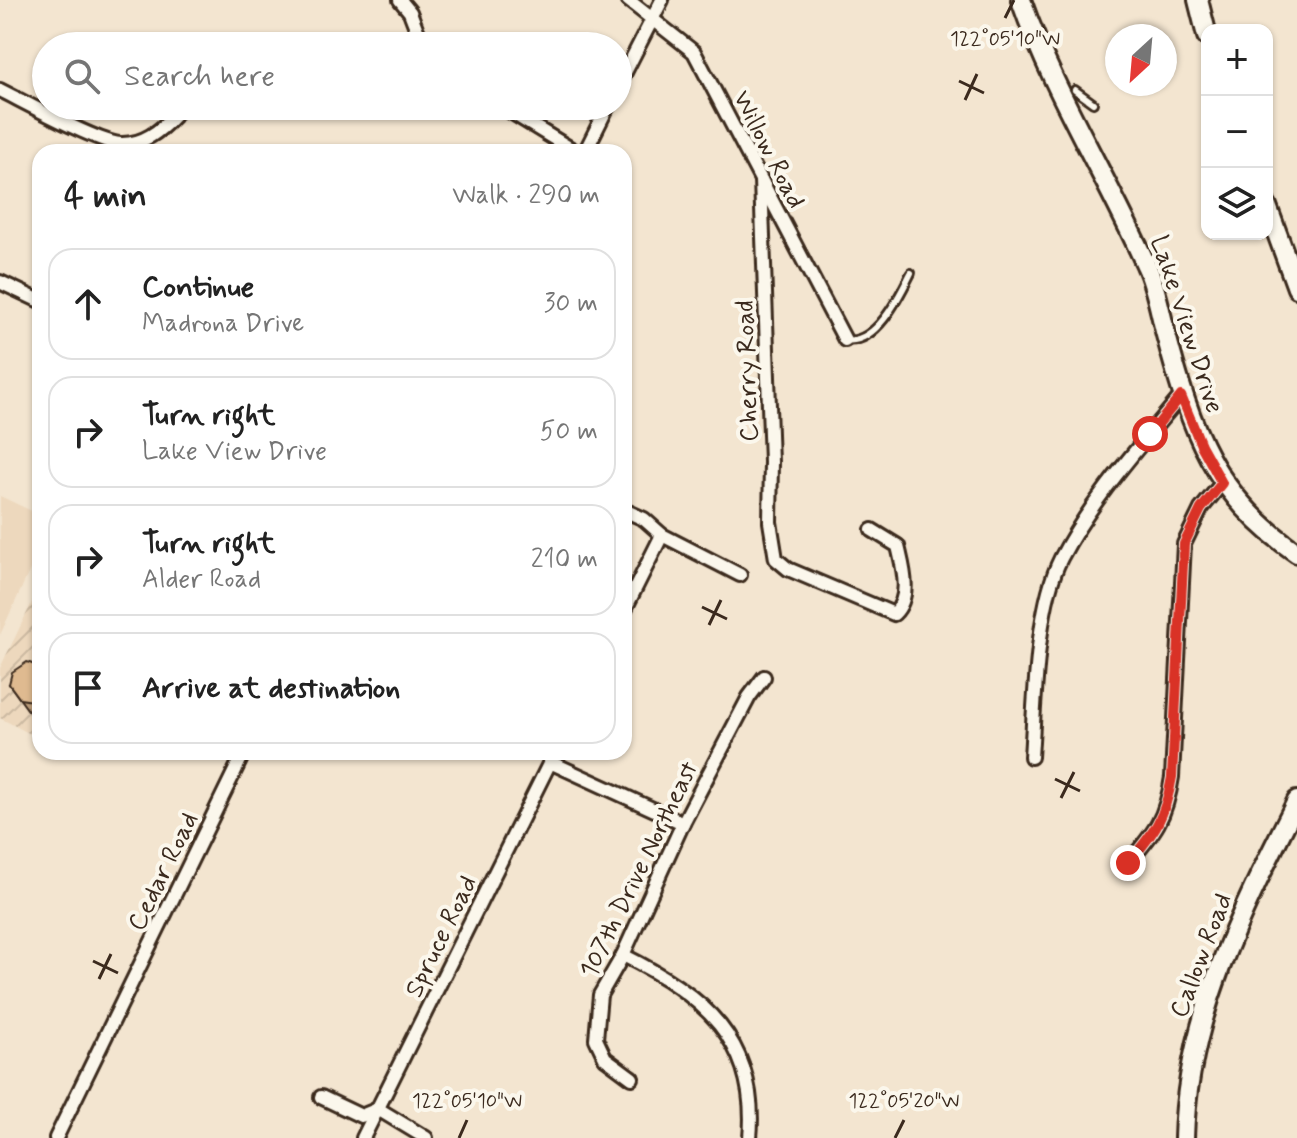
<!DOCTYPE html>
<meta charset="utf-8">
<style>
body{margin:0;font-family:Mynerve,sans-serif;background:#f2f2f2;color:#222}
.controls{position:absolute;right:24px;top:24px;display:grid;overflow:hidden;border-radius:16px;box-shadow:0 2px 6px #0004}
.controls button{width:72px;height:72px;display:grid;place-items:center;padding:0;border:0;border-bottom:2px solid #e0e0e0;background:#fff;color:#222;font:40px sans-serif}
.compass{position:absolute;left:1105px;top:24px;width:72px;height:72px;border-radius:50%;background:#fff;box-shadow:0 2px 6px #0004;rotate:206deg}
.stop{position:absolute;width:24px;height:24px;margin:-18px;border:6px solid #d93025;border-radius:50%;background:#fff}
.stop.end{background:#d93025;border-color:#fff;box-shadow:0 2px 8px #0008}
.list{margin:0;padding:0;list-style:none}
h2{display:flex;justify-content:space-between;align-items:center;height:104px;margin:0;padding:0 32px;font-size:34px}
h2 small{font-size:26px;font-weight:400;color:#767676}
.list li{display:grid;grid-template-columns:52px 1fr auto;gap:24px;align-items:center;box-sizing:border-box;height:112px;margin:0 16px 16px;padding:0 16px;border:2px solid #e0e0e0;border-radius:24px}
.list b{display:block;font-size:30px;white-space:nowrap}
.list p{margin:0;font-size:26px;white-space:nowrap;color:#767676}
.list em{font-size:26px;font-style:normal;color:#767676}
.icon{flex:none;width:44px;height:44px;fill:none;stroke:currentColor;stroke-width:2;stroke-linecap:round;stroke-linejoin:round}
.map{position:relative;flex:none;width:1297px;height:1138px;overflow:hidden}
.search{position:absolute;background:#fff;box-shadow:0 2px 6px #0004;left:32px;top:32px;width:600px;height:88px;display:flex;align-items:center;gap:20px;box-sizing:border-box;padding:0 28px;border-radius:44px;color:#767676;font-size:30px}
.panel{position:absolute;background:#fff;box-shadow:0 2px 6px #0004;left:32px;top:144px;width:600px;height:616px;border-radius:24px}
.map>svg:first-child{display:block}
.built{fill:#edd8bd}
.industrial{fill:url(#industrial-furrows)}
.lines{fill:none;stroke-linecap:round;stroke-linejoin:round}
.lane-casing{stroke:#3b2a1e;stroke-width:12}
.street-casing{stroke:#3b2a1e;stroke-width:18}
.secondary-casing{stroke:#3b2a1e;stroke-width:24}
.lane{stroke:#fbf7ec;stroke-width:6}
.street{stroke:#fbf7ec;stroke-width:12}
.secondary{stroke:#fbf7ec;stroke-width:18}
.wall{fill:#c0a07c;stroke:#3b2a1e;stroke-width:2}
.building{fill:#dfba90;stroke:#3b2a1e;stroke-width:2}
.route{stroke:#d93025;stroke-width:10}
.ticks{fill:none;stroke:#3b2a1e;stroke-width:3}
.labels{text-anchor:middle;stroke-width:8;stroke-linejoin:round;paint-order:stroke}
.street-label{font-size:26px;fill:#3b2a1e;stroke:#fbf7ec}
.ticks-label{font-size:20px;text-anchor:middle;fill:#3b2a1e;stroke:#fbf7ec;stroke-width:8;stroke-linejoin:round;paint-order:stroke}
</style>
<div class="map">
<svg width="1297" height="1138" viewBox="0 0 1297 1138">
<defs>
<pattern id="industrial-furrows" width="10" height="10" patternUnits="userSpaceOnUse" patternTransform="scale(2)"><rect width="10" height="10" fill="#edd8bd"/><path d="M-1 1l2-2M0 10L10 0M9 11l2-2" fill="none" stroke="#ccbaa2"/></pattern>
</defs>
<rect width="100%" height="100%" fill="#f3e5d0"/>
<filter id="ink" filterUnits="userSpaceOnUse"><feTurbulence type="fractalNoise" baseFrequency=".0125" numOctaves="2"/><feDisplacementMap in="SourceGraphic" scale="16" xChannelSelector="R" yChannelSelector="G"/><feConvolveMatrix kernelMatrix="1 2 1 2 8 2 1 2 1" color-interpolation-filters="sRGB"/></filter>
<g filter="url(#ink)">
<polygon class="built" points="0,496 40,515 40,548 0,635"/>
<polygon class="industrial" points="40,586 40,739 0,718 0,668"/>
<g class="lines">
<g class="lane-casing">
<g id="lane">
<polyline points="1075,90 1093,103"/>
<path d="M845 340C876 346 900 295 911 273"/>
</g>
</g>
<g class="street-casing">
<g id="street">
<polyline points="400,0 410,12 423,46"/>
<polyline points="628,0 694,52 845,340"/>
<polyline points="618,86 662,0"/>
<path d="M0 90C26 103 95 141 120 144 143 145 160 131 174 116"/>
<polyline points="501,106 576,152"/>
<polyline points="585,152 608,106"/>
<path d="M761 180 771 462 770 522 776 559 788 569 894 614C912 596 903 568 898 546L872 530"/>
<polyline points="0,282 40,301"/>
<polyline points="624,510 644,519 662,535 740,575"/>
<polyline points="624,611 662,535"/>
<path d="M1031 757C1035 701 1036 607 1061 558 1092 499 1139 447 1181 396"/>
<polyline points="550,762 683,823"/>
<path d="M1128 863C1155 832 1166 818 1172 777L1184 544 1201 509 1222 483"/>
<path d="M623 955C703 995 759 1041 750 1138"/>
<polyline points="632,1078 605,1058 596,1039 600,995 623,955 683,823 749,697 764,677"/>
<polyline points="321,1097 361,1116 378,1109 426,1138"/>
<polyline points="56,1138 244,752"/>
<polyline points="363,1138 555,752"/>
</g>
</g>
<g class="secondary-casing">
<g id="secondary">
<path d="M1021 0C1053 92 1106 175 1146 265 1156 286 1160 312 1166 335 1191 429 1213 495 1297 553"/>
<polyline points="1198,0 1207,36"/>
<polyline points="1267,206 1297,288"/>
<path d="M1184 1138C1187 1016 1243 908 1297 801"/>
</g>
</g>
<use href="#lane" class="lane"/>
<use href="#street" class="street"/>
<use href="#secondary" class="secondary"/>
</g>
<polygon class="wall" points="40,667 40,715 30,713 9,684"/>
<g class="building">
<polygon points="40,617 40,641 35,633 37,620"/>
<polygon points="27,662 40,667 40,697 33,701 20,699 9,684 12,672"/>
</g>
</g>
<g class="lines" filter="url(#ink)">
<path class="route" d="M1128 863C1155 832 1165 818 1172 777L1184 544 1201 509 1222 483 1201 445 1181 396 1150 434"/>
</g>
<path class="ticks" d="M1005 18 1014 0M959 81 984 93M965 100 977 74M702 607 727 619M709 625 721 600M1055 779 1080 791M1061 798 1074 772M93 961 118 973M99 979 111 954M459 1138 467 1120M895 1138 904 1120"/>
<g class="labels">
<g class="street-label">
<text transform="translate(770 149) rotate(63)" y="9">Willow Road</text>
<text transform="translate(1188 324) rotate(72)" y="9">Lake View Drive</text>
<text transform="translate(746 371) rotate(-92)" y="9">Cherry Road</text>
<text transform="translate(638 869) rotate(-64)" y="9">107th Drive Northeast</text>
<text transform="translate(162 871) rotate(-64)" y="9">Cedar Road</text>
<text transform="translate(440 936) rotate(-64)" y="9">Spruce Road</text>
<text transform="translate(1200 955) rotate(-69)" y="9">Callow Road</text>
</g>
</g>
<g class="ticks-label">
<text x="1005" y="45">122°05'10"W</text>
<text x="467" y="1107">122°05'10"W</text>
<text x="904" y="1107">122°05'20"W</text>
</g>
</svg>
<div class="controls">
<button>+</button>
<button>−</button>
<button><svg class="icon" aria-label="layers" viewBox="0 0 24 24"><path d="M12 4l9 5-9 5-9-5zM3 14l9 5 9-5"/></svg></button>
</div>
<svg class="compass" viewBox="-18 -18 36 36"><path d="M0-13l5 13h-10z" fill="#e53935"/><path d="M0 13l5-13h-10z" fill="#767676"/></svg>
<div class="stop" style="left:1150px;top:434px"></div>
<div class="stop end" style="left:1128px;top:863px"></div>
<div class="search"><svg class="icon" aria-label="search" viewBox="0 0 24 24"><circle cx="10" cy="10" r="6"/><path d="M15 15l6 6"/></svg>Search here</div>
<section class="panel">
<h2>4 min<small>Walk · 290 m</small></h2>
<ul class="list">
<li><svg class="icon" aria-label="ahead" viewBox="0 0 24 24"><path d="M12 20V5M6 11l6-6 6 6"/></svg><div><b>Continue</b><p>Madrona Drive</p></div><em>30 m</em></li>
<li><svg class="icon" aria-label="right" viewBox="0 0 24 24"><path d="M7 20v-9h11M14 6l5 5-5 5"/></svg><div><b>Turn right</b><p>Lake View Drive</p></div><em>50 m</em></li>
<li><svg class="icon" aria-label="right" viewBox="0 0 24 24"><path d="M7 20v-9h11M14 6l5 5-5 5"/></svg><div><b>Turn right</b><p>Alder Road</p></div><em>210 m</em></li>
<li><svg class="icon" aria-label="arrive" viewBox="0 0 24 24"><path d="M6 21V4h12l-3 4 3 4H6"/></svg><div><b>Arrive at destination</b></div></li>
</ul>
</section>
</div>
